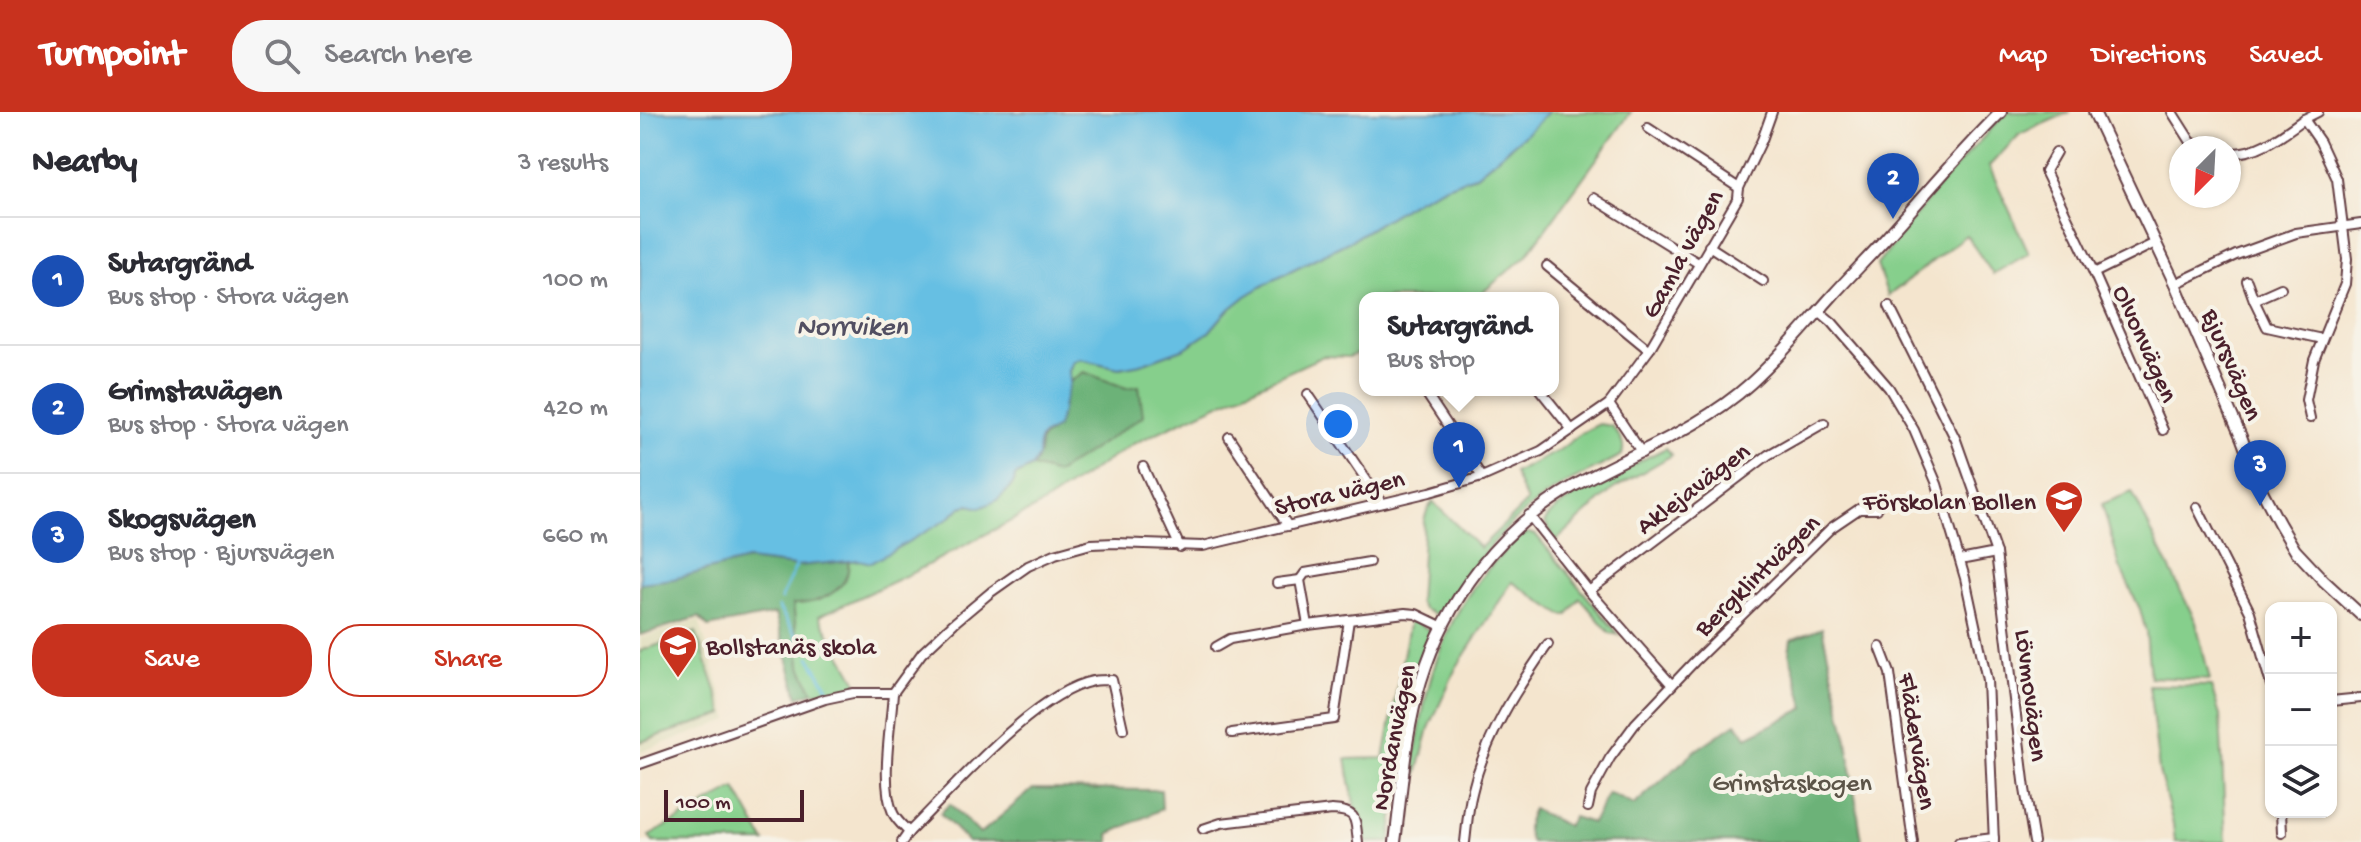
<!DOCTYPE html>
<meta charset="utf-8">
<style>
body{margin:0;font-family:"Gochi Hand",sans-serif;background:#f7f7f7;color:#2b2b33}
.controls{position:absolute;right:24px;bottom:24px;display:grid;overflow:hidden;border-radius:16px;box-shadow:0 2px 6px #0004}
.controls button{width:72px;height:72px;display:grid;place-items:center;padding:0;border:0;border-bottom:2px solid #e1e1e2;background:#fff;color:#2b2b33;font:40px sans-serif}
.compass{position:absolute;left:1529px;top:24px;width:72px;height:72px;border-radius:50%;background:#fff;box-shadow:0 2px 6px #0004;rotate:204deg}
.scale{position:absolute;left:24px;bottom:20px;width:140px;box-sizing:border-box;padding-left:8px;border:4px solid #4a1f2b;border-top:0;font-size:22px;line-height:28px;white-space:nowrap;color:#4a1f2b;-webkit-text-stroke:6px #f7f3e8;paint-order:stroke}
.you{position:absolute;left:698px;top:312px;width:28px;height:28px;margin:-20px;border:6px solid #fff;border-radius:50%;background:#1a73e8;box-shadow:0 0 0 12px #1a73e833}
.badge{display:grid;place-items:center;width:52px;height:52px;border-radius:50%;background:#c8321e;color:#fff;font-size:26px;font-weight:700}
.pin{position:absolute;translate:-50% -66px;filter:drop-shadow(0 2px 4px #0008)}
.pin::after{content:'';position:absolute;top:42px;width:28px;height:24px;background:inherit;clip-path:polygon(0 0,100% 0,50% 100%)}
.popup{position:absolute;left:719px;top:180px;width:200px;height:104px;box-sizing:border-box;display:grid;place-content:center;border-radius:16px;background:#fff;filter:drop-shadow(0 2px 6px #0005);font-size:26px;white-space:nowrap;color:#7c7c81}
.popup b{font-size:30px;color:#2b2b33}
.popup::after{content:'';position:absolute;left:50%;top:100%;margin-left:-16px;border:16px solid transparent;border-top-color:#fff}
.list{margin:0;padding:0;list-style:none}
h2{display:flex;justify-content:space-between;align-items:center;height:104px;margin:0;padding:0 32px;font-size:34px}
h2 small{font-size:26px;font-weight:400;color:#7c7c81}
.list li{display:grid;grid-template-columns:52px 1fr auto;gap:24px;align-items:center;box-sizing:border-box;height:128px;padding:0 32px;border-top:2px solid #e1e1e2}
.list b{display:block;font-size:30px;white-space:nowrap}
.list p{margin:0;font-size:26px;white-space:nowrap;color:#7c7c81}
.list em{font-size:26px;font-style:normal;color:#7c7c81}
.actions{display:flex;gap:16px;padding:24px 32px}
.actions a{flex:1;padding:18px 0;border:2px solid #c8321e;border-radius:32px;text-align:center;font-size:28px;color:#c8321e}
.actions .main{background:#c8321e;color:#fff}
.icon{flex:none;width:44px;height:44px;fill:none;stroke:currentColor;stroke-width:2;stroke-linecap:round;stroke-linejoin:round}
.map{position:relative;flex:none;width:1721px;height:730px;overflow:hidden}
header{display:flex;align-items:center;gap:48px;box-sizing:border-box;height:112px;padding:0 40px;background:#c8321e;color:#fff}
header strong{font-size:38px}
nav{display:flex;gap:44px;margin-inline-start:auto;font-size:28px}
.search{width:560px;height:72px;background:#f7f7f7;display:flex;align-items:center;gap:20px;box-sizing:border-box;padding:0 28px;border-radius:32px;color:#7c7c81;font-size:30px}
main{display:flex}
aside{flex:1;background:#fff}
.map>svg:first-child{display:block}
.built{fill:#dfddbb}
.green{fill:#86cf8c;stroke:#68775c;stroke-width:2}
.forest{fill:#6cb278;stroke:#5b6852;stroke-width:2}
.water{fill:#66bfe3;stroke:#586f87;stroke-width:2}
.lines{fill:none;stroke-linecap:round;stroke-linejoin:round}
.stream{stroke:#66bfe3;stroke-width:3}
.minor-casing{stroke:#643d43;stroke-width:12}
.tertiary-casing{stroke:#643d43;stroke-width:14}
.minor{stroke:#fff;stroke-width:8}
.tertiary{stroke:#fff;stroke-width:10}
.labels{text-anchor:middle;stroke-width:8;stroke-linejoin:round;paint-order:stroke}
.street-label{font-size:26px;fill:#4a1f2b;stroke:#f7f3e8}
.poi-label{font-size:26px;fill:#4a1f2b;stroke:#f7f3e8;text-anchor:end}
.park-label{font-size:26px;fill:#5c5448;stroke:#f7f3e8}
.water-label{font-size:28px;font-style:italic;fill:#524f62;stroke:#f7f3e8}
</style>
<header>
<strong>Turnpoint</strong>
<div class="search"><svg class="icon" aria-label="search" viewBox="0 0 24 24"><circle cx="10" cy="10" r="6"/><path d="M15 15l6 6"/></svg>Search here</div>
<nav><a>Map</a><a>Directions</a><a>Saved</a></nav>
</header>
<main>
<aside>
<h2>Nearby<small>3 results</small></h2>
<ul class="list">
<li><span class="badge" style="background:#1a4fb4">1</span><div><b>Sutargränd</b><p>Bus stop · Stora vägen</p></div><em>100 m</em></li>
<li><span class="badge" style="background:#1a4fb4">2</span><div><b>Grimstavägen</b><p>Bus stop · Stora vägen</p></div><em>420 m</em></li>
<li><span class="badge" style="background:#1a4fb4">3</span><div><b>Skogsvägen</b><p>Bus stop · Bjursvägen</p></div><em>660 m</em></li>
</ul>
<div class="actions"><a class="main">Save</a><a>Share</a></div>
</aside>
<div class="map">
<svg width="1721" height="730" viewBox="0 0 1721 730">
<rect width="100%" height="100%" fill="#f7f3e8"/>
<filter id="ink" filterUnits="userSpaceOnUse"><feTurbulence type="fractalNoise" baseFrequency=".0125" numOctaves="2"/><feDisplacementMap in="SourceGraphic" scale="16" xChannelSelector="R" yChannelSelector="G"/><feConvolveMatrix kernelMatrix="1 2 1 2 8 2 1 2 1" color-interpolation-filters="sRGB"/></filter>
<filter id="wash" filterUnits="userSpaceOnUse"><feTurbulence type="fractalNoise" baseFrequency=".006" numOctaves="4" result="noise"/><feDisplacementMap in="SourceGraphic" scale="32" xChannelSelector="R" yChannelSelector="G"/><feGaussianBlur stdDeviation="1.8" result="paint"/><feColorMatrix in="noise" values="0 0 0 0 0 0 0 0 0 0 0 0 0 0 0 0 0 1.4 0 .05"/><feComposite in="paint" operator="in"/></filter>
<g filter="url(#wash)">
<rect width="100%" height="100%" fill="#f4e5ce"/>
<polygon class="built" points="59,508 89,608 0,640 0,526"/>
<g class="green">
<path d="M908 0H991L886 144 842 181 845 186H725V238L709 245 683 244 493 332 401 393 276 459 179 504 219 574 183 581 173 580 160 553 153 491C177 494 212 477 208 449L219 448 308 407 321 395 356 389 366 380 374 371 375 364 392 355 430 270 429 259 433 249 440 247 479 256 501 252 545 236 569 220 586 200 606 184 636 166 708 130 779 87 806 74 835 64 888 20Z"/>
<polygon points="1369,0 1430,0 1380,22 1349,54 1389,141 1353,162 1326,123 1248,184 1237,153 1297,76 1360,7"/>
<path d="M959 312 972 314C979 324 986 331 982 343 960 355 937 365 915 378 866 407 834 453 802 499L794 502 783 497 779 490 784 408 788 396 793 390 840 436 887 390 874 361 918 339 943 320Z"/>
<path d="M1026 336 1032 343 972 378 916 429 905 410C911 390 1003 348 1026 336Z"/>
<polygon points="1492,380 1556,510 1570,568 1510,565 1506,520 1500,497 1480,455 1462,392"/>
<path d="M888 421 896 423 979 523 970 521 940 486 928 503H922L872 470 816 556 789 616 767 701C781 605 788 516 860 444 868 435 876 423 888 421Z"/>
<path d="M770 507 789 518C794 535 780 553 776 570 763 623 757 677 750 730H726L722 707 715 697 706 647 744 646Z"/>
<polygon points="56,520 84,602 0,630 0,539"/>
<polygon points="1509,573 1571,574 1580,603 1586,730 1535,730 1533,712 1519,659"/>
<polygon points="95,676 125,730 13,730 9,724"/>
</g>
<g class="forest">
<path d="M444 260 486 276 499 274 503 304 416 362 392 355C394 352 397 349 398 345 402 333 396 327 410 321L430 270Z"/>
<path d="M107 448 156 454 208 449C212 478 177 493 153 492L160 553 173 580 158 585 135 502 68 515 59 505 0 523V471L33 467Z"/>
<path d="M1182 516 1206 622 1222 730H891C884 717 887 710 893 697L927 714 933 705 952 711 968 681 994 693 1056 638 1096 611 1107 625 1165 596 1149 541 1151 528Z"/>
<polygon points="393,677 521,678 522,697 469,722 470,730 328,730 300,701 310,692 340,722"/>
</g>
<polygon class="water" points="0,0 908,0 888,20 835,64 806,74 779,87 708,130 636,166 606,184 586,200 569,220 545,236 501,252 479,256 440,247 433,249 429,259 430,270 417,316 402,324 399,329 398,345 392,355 375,364 374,370 366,380 356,389 340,396 329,393 321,395 308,407 231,451 219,448 156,454 107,448 33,467 0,471"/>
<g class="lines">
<g class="stream">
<polyline points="141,487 156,454"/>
<polyline points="138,495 160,530"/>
<polyline points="169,545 188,576"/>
</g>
</g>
</g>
<g filter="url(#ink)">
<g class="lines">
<g class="minor-casing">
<g id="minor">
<polyline points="1532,0 1551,30 1564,36"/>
<polyline points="1664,7 1678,0"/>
<polyline points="1008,16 1099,76"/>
<polyline points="1416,40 1405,59 1454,161 1523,318"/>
<path d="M1589 41C1618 42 1642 23 1664 7L1680 30 1697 67 1707 147 1705 172 1674 248 1666 288 1670 306"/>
<polyline points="953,86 1058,151"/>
<polyline points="1069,134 1123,169"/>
<polyline points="907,154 1009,238"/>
<polyline points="1454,161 1515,131"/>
<polyline points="1607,169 1614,188"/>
<polyline points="1535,172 1596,143 1656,121 1721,112"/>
<polyline points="1641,176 1614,188 1627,215 1682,227"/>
<polyline points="1249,194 1316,328 1356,441 1385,677 1394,730"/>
<polyline points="1180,200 1192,210 1249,276 1274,318 1297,372 1325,466 1347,568 1354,730"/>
<polyline points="784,278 842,365"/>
<polyline points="900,278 932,318"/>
<polyline points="668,282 742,391"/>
<polyline points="969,292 1009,238 1098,86 1099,76 1122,28 1132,0"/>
<polyline points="589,325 648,414"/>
<polyline points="503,355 540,435"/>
<polyline points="1557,395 1610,500 1631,573"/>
<polyline points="889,403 949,479 1032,573"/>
<polyline points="1320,448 1356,441"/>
<polyline points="637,471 660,468"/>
<polyline points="949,479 1128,343 1184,311"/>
<polyline points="668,513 660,468 665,461 729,450"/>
<polyline points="576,535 590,527 668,513 765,501 776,502 801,514"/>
<polyline points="1240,535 1250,561 1273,730"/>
<path d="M253 581C251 615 240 671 253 701 256 708 263 714 269 720L262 730"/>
<polyline points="1691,589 1721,586"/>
<polyline points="592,621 694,607 709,508"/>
<polyline points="0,652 185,587 213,581 253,581 282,541 314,511 351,480 388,454 415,442 451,432 475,431 563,434 790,380 842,365 901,339 969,292 1002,341"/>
<polyline points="948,695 951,681 970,646 995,612 1054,550 1191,416 1219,397 1237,397"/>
<polyline points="1641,700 1642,721"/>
<path d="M563 717 581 711 692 698C718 699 715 707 718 730"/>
<path d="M269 720C312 678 395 580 453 569 459 568 466 568 472 568L483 617"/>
<path d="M825 730C827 714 828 696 832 681 845 625 876 578 908 532"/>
<polyline points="1319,730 1354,726"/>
</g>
</g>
<g class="tertiary-casing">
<g id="tertiary">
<polyline points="1454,0 1535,172 1602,327 1619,373 1639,411 1655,438 1684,469 1721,503"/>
<path d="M755 730C762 677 765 620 781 569 806 487 859 417 934 374 994 340 1059 318 1111 271 1141 244 1166 213 1193 183 1211 163 1229 145 1247 125 1285 83 1321 39 1361 0"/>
</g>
</g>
<use href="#minor" class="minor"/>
<use href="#tertiary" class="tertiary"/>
</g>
</g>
<defs>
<g id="school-pin" transform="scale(2)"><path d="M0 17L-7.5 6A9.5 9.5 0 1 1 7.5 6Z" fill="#c8321e" stroke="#f7f3e8"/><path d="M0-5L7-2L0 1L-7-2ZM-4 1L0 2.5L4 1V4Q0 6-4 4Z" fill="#fff"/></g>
</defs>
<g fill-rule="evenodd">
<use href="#school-pin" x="1424" y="388"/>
<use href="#school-pin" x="38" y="533"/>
</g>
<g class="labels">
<g class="street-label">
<text transform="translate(1041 141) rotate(-61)" y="9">Gamla vägen</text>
<text transform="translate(1507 231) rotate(66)" y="9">Olvonvägen</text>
<text transform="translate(1594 252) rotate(67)" y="9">Bjursvägen</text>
<text transform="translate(1052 375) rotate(-37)" y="9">Aklejavägen</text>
<text transform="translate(699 379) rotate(-13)" y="9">Stora vägen</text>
<text transform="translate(1116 462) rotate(-44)" y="9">Bergklintvägen</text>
<text transform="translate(1393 583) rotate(83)" y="9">Lövmovägen</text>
<text transform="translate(752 625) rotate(-79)" y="9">Nordanvägen</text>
<text transform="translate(1279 629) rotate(81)" y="9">Flädervägen</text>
</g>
<g class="poi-label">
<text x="1396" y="397">Förskolan Bollen</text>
<text x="66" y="542" text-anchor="start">Bollstanäs skola</text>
</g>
<g class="park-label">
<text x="1152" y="678">Grimstaskogen</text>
</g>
<g class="water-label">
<text x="212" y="222">Norrviken</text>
</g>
</g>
</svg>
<div class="controls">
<button>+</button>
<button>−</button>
<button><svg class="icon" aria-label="layers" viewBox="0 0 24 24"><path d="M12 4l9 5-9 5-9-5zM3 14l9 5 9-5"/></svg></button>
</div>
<svg class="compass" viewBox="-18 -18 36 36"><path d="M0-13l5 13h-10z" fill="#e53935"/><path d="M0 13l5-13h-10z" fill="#7c7c81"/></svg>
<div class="scale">100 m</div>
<div class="you"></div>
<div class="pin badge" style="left:819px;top:376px;background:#1a4fb4">1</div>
<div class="popup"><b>Sutargränd</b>Bus stop</div>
<div class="pin badge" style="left:1253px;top:107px;background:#1a4fb4">2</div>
<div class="pin badge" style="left:1620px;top:394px;background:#1a4fb4">3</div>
</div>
</main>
